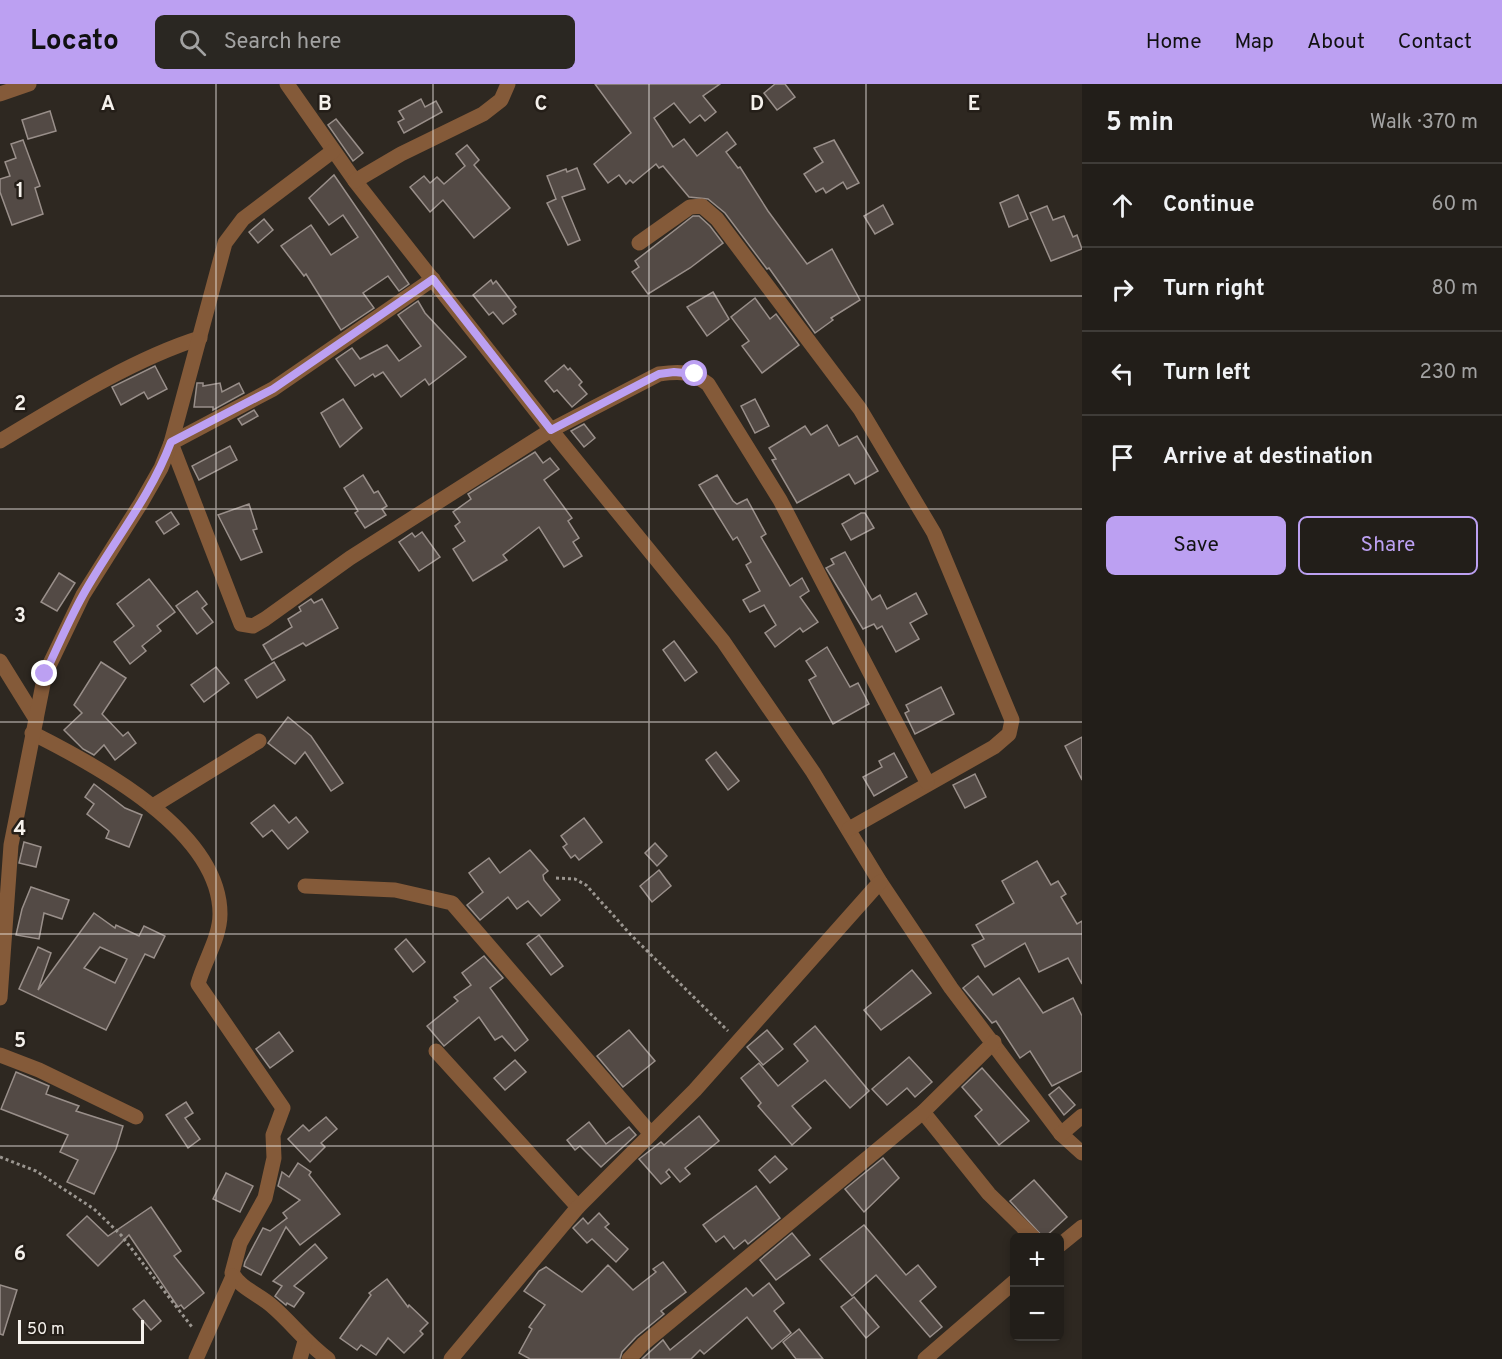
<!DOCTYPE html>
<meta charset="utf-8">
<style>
body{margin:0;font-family:Overpass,sans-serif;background:#2a2722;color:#f1f3f6}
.controls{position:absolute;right:18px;bottom:18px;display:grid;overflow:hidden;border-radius:9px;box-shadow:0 3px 9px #0003}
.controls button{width:54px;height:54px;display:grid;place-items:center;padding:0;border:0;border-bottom:2px solid #3f3c38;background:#221e19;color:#f1f3f6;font:30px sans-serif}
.scale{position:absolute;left:18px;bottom:15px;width:126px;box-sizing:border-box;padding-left:6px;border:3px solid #f5f1ec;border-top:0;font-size:16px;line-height:21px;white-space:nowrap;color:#f5f1ec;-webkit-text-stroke:4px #241e18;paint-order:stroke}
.stop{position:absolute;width:18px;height:18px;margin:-14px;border:4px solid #bca0f2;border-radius:50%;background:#fff}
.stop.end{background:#bca0f2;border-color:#fff;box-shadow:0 2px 6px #0008}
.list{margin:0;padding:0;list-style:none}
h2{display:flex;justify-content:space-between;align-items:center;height:78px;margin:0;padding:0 24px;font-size:26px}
h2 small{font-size:20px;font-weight:400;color:#a2a2a2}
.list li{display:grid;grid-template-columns:39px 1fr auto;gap:18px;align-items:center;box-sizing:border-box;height:84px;padding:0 24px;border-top:2px solid #3f3c38}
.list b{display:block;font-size:22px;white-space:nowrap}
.list em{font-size:20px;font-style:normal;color:#a2a2a2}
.actions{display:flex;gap:12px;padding:18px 24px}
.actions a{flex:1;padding:14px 0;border:2px solid #bca0f2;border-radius:9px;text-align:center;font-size:21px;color:#bca0f2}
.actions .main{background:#bca0f2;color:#111}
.icon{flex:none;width:33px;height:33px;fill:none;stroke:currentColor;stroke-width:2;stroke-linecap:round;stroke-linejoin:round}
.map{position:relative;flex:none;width:1082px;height:1275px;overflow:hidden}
header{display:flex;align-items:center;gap:36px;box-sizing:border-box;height:84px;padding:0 30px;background:#bca0f2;color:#111}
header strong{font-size:28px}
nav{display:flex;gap:33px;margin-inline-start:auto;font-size:21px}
.search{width:420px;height:54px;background:#2a2722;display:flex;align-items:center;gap:15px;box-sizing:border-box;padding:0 21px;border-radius:9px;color:#a2a2a2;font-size:22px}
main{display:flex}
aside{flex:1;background:#221e19}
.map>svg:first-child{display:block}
.building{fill:#534a45;stroke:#998f8a;stroke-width:1.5;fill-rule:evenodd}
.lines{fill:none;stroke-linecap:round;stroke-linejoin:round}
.path{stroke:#9b9690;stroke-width:3;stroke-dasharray:3 3;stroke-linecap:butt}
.minor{stroke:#845a39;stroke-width:15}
.route{stroke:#bca0f2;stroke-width:8}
.grid{fill:none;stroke:#f5f1ec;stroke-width:1.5;stroke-opacity:0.55}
.grid-label{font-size:20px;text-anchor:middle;font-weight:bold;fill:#f5f1ec;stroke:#241e18;stroke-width:5;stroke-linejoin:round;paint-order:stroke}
</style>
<header>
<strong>Locato</strong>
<div class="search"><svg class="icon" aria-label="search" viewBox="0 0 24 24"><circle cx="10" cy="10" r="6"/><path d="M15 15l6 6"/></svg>Search here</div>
<nav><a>Home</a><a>Map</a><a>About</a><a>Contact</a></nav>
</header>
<main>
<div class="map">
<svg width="1082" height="1275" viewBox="0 0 1082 1275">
<rect width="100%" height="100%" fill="#2e2821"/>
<g class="building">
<polygon points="595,0 720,0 703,12 716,28 705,37 700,31 690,39 674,19 654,34 673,63 684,55 697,72 727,48 736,60 726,68 738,84 740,83 768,127 807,180 832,165 860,216 831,234 833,236 815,249 769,184 767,185 725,129 708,115 689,113 663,82 659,84 656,80 633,99 630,96 626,100 619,91 608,99 594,80 631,49"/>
<polygon points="775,0 785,0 795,13 777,26 764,9"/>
<polygon points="421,15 425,23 436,17 442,28 404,49 398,38 404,35 399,27"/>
<polygon points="50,27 56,47 28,55 22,36"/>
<polygon points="336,35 363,69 353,77 328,41"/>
<polygon points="23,56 40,102 35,104 43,130 12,141 0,108 0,95 10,92 5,78 16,74 11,60"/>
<polygon points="834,56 859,99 847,105 843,98 826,109 823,104 816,108 804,90 823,78 814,64"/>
<polygon points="467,61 479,76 474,81 510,124 474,154 443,116 430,128 410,103 424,92 430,99 437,93 444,100 465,82 456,70"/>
<polygon points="577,84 585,105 562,113 580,156 568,161 547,119 556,115 547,92 566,85 567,88"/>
<polygon points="334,91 409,200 399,207 388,192 363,209 374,224 341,246 306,190 304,192 281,162 311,141 331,171 358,153 343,131 329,141 309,114"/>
<polygon points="1018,111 1028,135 1009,143 1000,119"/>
<polygon points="883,121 893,140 875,150 864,132"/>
<polygon points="1047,122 1053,136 1064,132 1073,153 1077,151 1082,165 1051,177 1030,129"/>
<polygon points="693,132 699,132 710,142 723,159 690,184 648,210 632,188 639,183 635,177"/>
<polygon points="264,135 273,146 258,159 249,148"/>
<polygon points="491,196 493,200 496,197 516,223 513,226 516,230 503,240 493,228 489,231 473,211"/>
<polygon points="713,208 729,235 707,252 687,223"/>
<polygon points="755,214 770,235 776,230 799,261 762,289 742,262 749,257 731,233"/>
<polygon points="418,217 425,229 466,273 429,301 425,295 401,313 383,288 375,293 373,290 355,302 336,275 352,264 360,275 387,261 399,277 421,262 398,231"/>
<polygon points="564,281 568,286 570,284 582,298 579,301 587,310 572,323 557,306 554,308 545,297"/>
<polygon points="155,282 167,305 148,315 144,308 121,321 112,303"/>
<polygon points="197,299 203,299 203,302 220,299 222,308 239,299 244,309 213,326 213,323 194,323"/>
<polygon points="343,315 362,344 340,363 321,329"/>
<polygon points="755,315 769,342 755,349 741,322"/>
<polygon points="254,326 258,332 242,341 238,335"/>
<polygon points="584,340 595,354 584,363 571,347"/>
<polygon points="827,341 839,362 857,352 878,387 855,400 849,390 797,419 772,376 776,375 769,364 805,342 811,351"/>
<polygon points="230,362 237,376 199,396 192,382"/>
<polygon points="535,368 543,379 550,374 559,385 544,396 572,434 568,437 579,454 573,458 582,472 564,483 539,443 503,471 507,476 473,497 453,465 465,457 455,442 460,438 453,428 471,415 468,410"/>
<polygon points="363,391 374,409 378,407 387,422 382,425 386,431 365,444 355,429 358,427 344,404"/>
<polygon points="717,391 733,417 737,420 747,415 766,450 761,453 790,502 802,494 809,507 800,513 818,538 803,548 800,544 775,563 765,549 776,541 764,521 750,528 743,516 760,507 746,481 751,478 737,453 733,456 699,401"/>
<polygon points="249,420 257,445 253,446 262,468 241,476 218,431"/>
<polygon points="171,428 179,440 164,450 156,438"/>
<polygon points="861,429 865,429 874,444 851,456 842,440"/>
<polygon points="422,448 440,473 419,487 399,458 412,449 415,453"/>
<polygon points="845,468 872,516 880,511 887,525 916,509 927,530 910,539 919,555 896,568 882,542 877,545 874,540 863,545 826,484 834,480 831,475"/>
<polygon points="59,489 75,499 57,527 41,518"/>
<polygon points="149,495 175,528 157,542 161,547 142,562 146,567 130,580 114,558 134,542 117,520"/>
<polygon points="197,507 207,520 202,524 213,538 197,550 176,522"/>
<polygon points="311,515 314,519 322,515 338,544 306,562 303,559 272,576 263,561 292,543 288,535 301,527 299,523"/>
<polygon points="674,557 697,588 685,597 663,566"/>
<polygon points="827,563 850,603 858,599 869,620 833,640 809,596 816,592 806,577"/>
<polygon points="101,578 126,594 102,630 123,652 128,648 136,659 115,676 104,661 94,671 83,665 64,646 82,629 74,621"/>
<polygon points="274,578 285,596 257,614 245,596"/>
<polygon points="216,583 229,599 204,618 191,601"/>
<polygon points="941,603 954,630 915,650 905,629 909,627 906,621"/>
<polygon points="288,633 311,652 343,699 331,707 305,668 295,680 268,659"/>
<polygon points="1082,653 1082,696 1065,662"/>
<polygon points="716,668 739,697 728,706 706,676"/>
<polygon points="894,669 907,693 874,712 863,693 882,683 879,677"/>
<polygon points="975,690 986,713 965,724 953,701"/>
<polygon points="94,700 125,724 142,731 129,763 106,754 109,747 87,730 94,720 85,713"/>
<polygon points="274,721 289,739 296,733 308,748 288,765 272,746 263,753 251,739"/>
<polygon points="584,734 602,758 579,776 575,771 571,774 563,763 567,760 561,752"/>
<polygon points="24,758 41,763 36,783 19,779"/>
<polygon points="655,759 667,772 657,782 645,769"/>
<polygon points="530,766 548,787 543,791 544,796 560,816 541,832 528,817 517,825 508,813 480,836 467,821 483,808 469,789 489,774 500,789"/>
<polygon points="1037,777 1051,801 1058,797 1066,810 1061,813 1077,840 1082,837 1082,900 1068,874 1039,888 1025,859 985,883 972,861 984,855 976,841 1014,819 1002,797"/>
<polygon points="659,786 671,802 652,818 640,802"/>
<polygon points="31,803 69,816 62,835 44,829 39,855 16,851 22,825"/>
<path d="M94 829 115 844 116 841 139 852 144 842 165 852 154 874 145 870 106 946 19 905 38 863 51 869 38 906ZM100 863 127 875 115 899 84 884Z"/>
<polygon points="539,851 563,882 551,891 527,860"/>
<polygon points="406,855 425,878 413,888 395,865"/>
<polygon points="484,872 503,894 490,904 528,956 515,967 502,952 495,956 479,933 444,962 427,942 458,917 454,913 471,901 462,889"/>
<polygon points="912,886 931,909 881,946 864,926"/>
<polygon points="978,892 993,911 1019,894 1043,929 1073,914 1082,932 1082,987 1052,1002 1030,967 1020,974 996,937 992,939 963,904"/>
<polygon points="815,942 869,1007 850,1024 825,996 792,1022 811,1044 792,1061 758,1022 761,1019 741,994 759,979 778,1002 808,977 794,960"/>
<polygon points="629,946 655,977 623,1003 597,972"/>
<polygon points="767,946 783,965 763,981 747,963"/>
<polygon points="279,948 293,967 270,984 256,965"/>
<polygon points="909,973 932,998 915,1013 907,1004 887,1021 872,1005"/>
<polygon points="515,976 526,988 505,1006 494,994"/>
<polygon points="982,984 1029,1037 999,1061 975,1032 982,1026 962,1003"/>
<polygon points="16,988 49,1002 46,1010 79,1022 76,1027 123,1042 116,1065 94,1110 67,1098 78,1076 60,1068 68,1051 1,1025"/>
<polygon points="1059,1003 1075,1021 1064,1031 1049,1011"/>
<polygon points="186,1018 193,1029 185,1034 200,1055 188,1064 166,1031"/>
<polygon points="699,1032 719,1057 685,1084 690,1090 680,1098 669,1085 666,1088 670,1093 661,1100 639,1075 661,1058 664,1061"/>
<polygon points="326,1033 337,1045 321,1059 325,1063 310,1078 288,1055 303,1041 309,1047"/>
<polygon points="589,1038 606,1060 629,1043 636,1051 601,1083 580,1062 575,1066 567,1056"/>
<polygon points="775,1072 787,1085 770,1099 759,1086"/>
<polygon points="883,1074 899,1094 864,1128 845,1105"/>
<polygon points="298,1079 311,1088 309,1091 340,1130 300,1161 286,1143 261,1191 244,1182 245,1178 263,1144 270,1147 287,1134 283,1129 300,1116 278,1102 282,1088 289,1093"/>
<polygon points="226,1089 253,1102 240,1128 213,1115"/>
<polygon points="1034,1096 1067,1133 1044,1154 1010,1117"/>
<polygon points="756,1102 780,1134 748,1160 745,1156 734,1165 724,1152 716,1158 703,1141"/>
<polygon points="151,1123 181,1167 174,1172 204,1209 184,1225 181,1221 178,1223 129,1151 98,1182 67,1151 87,1132 108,1152"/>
<polygon points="599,1129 609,1140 605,1143 628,1165 616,1178 592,1155 587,1159 573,1144 583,1134 588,1140"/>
<polygon points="864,1141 906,1191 918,1181 936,1203 920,1217 942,1243 930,1253 876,1191 852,1212 820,1175"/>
<polygon points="792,1149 810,1171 776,1196 760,1176"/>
<polygon points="315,1160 327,1174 294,1202 304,1209 294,1223 287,1219 286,1221 275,1212 282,1202 273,1197"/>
<polygon points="663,1178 686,1208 661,1227 664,1230 636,1253 622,1268 620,1275 530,1275 519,1269 532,1245 529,1243 545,1221 524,1207 539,1187 546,1183 582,1208 608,1181 633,1206 656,1188 653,1185"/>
<polygon points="387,1195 408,1223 409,1221 428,1239 420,1247 423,1250 404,1269 388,1254 376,1271 361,1261 357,1266 340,1254 371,1211 369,1209"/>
<polygon points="769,1199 784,1219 774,1227 791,1249 772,1265 747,1233 704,1270 700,1266 691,1275 642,1275 663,1256 670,1266 746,1204 753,1212"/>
<polygon points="0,1201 17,1206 3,1251 0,1250"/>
<polygon points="854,1213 879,1243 866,1254 841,1223"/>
<polygon points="144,1216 161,1237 151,1246 133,1225"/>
<polygon points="799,1245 823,1275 796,1275 783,1258"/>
</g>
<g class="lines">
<g class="path">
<polyline points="556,794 575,795 586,801 631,851 728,947"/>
<polyline points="0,1073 36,1087 94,1125 121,1151 192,1243"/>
</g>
<g class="minor">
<polyline points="287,0 355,97 551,346 723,557 813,688 880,798 951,904 1061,1050 1082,1069"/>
<polyline points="0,10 29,0"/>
<polyline points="355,97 401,70 483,30 501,16 508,0"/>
<polyline points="639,159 690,123 702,122 717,135 860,325 934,449 1012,636 1009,650 994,663 849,745"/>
<path d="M433 195 273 305 171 359 241 540 253 542 265 535 350 474 551 346 659 290C680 287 691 287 708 300L780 416 927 698"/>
<path d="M0 357C60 321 133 275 200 254"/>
<polyline points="0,577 36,635"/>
<path d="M32 649C96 681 220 747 220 830 220 854 204 877 198 900L283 1024 273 1051 274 1074 265 1114 240 1159 232 1189C240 1204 260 1211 272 1222 292 1239 306 1259 328 1275"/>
<polyline points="153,722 259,657"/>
<polyline points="305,802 395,806 452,819 651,1050"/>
<polyline points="0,914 11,761 45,590 83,511 141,419 161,384 171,359 225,159 243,135 333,67"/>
<polyline points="436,967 578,1123"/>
<polyline points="0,971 39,986 136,1033"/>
<polyline points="923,1028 989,1110 1034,1154"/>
<polyline points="1061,1050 1082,1032"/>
<polyline points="1060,1161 1082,1143"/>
<polyline points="196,1275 233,1192"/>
<polyline points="300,1275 305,1257"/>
<polyline points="451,1275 578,1123 695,1006 880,798"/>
<polyline points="629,1275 643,1260 923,1028 994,958"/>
<polyline points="925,1275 1014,1198"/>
</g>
</g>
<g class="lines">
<path class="route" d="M45 590C57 564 69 536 83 511 112 459 150 414 171 358L273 305 433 195 551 346 659 290 674 288 695 290"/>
</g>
<path class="grid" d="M216 0V1275M433 0V1275M649 0V1275M866 0V1275M0 212H1082M0 425H1082M0 638H1082M0 850H1082M0 1062H1082"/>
<g class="grid-label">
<text x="108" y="26">A</text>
<text x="325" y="26">B</text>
<text x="541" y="26">C</text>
<text x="757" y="26">D</text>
<text x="974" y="26">E</text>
<text x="20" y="113">1</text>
<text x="20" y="326">2</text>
<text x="20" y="538">3</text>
<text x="20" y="751">4</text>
<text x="20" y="963">5</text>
<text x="20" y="1176">6</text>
</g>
</svg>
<div class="controls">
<button>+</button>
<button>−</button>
</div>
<div class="scale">50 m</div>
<div class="stop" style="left:695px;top:290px"></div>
<div class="stop end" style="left:45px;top:590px"></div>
</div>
<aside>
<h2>5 min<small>Walk · 370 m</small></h2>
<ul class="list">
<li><svg class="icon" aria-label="ahead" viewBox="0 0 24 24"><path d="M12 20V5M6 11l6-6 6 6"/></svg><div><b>Continue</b></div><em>60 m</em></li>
<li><svg class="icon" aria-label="right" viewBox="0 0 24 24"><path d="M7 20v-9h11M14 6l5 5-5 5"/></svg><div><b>Turn right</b></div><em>80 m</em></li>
<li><svg class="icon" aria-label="left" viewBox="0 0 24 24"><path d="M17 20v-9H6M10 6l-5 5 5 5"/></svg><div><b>Turn left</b></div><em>230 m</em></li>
<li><svg class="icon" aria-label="arrive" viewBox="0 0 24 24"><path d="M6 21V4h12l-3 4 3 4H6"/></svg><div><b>Arrive at destination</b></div></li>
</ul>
<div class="actions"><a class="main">Save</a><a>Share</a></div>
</aside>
</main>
